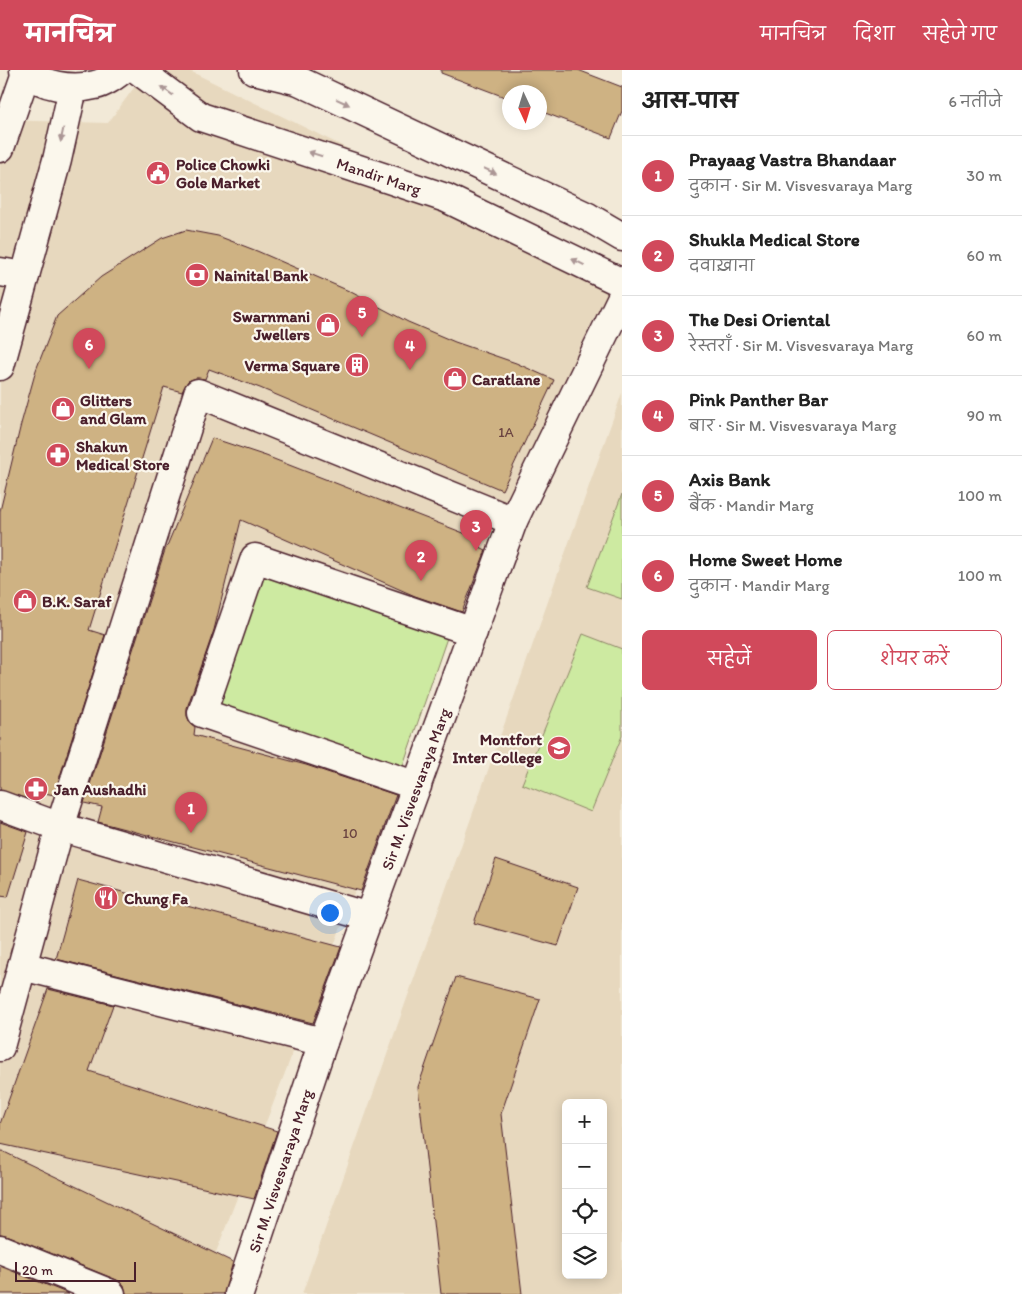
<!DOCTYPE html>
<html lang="hi">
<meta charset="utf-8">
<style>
body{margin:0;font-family:Itim,"Playpen Sans Deva",sans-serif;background:#f6f6f6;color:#222}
.controls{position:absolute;right:15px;bottom:15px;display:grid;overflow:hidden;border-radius:8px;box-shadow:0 2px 12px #0003}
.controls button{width:45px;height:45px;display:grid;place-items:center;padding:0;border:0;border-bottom:1px solid #e0e0e0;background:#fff;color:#222;font:25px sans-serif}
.compass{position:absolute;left:502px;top:15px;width:45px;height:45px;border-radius:50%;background:#fff;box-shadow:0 2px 12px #0003;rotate:176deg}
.scale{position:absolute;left:15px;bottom:12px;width:121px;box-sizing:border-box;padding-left:5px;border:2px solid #4a1f2b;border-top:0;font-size:14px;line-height:18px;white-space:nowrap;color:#4a1f2b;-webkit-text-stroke:4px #fbf7ec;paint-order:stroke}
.you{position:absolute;left:329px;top:842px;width:18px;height:18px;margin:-12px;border:4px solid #fff;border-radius:50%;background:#1a73e8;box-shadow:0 0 0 8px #1a73e833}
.badge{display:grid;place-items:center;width:32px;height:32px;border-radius:50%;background:#d1495b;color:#fff;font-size:16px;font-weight:700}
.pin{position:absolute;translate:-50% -41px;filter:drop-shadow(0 1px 2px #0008)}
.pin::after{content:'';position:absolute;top:26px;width:18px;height:15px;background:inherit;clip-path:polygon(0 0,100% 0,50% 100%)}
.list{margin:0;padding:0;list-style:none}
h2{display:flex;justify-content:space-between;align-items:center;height:65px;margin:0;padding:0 20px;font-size:21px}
h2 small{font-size:16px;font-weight:400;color:#767676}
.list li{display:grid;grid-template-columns:32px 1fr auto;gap:15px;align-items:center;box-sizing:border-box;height:80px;padding:0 20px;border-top:1px solid #e0e0e0}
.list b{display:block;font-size:19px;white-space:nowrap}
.list p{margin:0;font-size:16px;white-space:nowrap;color:#767676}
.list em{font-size:16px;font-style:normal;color:#767676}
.actions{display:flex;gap:10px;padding:15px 20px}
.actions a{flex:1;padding:11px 0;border:1px solid #d1495b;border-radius:8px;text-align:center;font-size:18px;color:#d1495b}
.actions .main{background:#d1495b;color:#fff}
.icon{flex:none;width:28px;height:28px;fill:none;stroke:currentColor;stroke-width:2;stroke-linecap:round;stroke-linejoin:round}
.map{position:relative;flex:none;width:622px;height:1224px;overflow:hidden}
header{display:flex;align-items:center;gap:30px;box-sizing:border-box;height:70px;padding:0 25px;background:#d1495b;color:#fff}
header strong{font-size:24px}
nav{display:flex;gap:28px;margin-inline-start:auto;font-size:18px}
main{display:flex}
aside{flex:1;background:#fff}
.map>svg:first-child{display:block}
.built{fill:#e7d8be;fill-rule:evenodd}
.green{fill:#cdeaa1;stroke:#8c8466}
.building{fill:#ceb283;stroke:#4a1f2b}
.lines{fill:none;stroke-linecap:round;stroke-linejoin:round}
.minor-casing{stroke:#4a1f2b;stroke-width:31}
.secondary-casing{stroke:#4a1f2b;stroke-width:31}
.minor{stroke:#fbf7ec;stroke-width:28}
.secondary{stroke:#fbf7ec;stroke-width:28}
.oneway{fill:#ab9695}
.labels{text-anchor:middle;stroke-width:4.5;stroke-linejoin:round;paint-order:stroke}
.number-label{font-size:14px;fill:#6b4441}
.poi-label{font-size:16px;font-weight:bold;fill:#4a1f2b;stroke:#fbf7ec;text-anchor:start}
.street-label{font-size:16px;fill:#4a1f2b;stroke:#fbf7ec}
</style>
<header>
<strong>मानचित्र</strong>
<nav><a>मानचित्र</a><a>दिशा</a><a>सहेजे गए</a></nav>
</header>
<main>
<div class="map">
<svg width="622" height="1224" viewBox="0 0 622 1224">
<rect width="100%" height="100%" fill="#f2e9d7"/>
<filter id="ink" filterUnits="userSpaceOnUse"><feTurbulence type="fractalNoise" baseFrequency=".02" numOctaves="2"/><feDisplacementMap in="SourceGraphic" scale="10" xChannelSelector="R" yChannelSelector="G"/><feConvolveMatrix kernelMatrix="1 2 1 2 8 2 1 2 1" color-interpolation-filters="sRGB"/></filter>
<g filter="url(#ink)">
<g class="built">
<polygon points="147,0 188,0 622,214 622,258 595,246 449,562 401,701 200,1224 0,1224 0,50 108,53"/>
<path d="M622 323V1224H302ZM566 1033H603V1205H566Z"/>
</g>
<g class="green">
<polygon points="622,424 622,529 587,517"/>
<polygon points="262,497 449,562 401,701 213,637"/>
<polygon points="583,564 622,579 622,666 591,742 522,714"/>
</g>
<g class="building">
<polygon points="441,0 578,0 622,17 622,41 611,68 540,41 540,22 510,22 510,29 441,3"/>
<polygon points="186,160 218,166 257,181 349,221 408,252 455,272 516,293 554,310 502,420 260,318 209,299 205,309 196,308 188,311 182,322 164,317 89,560 105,565 54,725 40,722 37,732 0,720 0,441 21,354 36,300 57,246 101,207 162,168"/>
<polygon points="212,368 266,386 479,469 476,475 486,480 462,542 415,526 241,450 214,560 187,638 187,646 190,653 195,657 194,665 306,695 396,725 361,821 98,752 102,737 84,733 164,483"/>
<polygon points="0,752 28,762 8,827 0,826"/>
<polygon points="496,789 578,817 558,876 474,853"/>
<polygon points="78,810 167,834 168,831 341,877 313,953 56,889"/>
<polygon points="456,907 540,929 501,1044 522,1224 441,1224 418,1017"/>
<polygon points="48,919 113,935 89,1001 277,1061 254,1129 0,1074 0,1054"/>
<polygon points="0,1080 233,1192 224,1224 126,1224 124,1215 117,1210 6,1165 0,1164"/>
<polygon points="0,1196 69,1224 0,1224"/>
</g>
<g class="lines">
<g class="minor-casing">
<g id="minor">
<polyline points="0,78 26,3"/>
<polyline points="0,202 25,206"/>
<polyline points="0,296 57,90 73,18"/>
<polyline points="417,716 202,643 255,488 473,562"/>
<polyline points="0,735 60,757 369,847"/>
<polyline points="22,896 323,972"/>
<polyline points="0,977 60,757 198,323 513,451"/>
<polyline points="0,1179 111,1224"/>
<path id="s1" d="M239 1224 323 972 513 451 622 227"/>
</g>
</g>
<g class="secondary-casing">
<g id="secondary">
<path d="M24 0C41 16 72 21 95 15 105 13 114 6 122 0"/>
<path id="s2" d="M138 0 201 47 446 128 622 213"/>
<polyline points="254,0 299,11 588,147 622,167"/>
</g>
</g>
<use href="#minor" class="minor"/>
<use href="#secondary" class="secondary"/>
</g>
<defs><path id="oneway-solid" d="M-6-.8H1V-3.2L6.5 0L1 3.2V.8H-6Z" transform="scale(1.25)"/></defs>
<g class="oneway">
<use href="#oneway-solid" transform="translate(167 21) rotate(-144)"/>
<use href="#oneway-solid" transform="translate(343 32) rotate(25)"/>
<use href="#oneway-solid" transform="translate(62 65) rotate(102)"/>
<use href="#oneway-solid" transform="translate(315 84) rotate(-162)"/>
<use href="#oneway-solid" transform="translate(490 101) rotate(25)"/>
<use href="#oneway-solid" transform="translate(578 192) rotate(-154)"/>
</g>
</g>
<defs>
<g id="civic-disc" transform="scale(1.25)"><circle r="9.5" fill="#d1495b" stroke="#fbf7ec"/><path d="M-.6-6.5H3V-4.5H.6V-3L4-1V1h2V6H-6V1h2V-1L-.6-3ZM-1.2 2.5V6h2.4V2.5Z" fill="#fff"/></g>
<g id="bank-disc" transform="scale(1.25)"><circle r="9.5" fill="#d1495b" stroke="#fbf7ec"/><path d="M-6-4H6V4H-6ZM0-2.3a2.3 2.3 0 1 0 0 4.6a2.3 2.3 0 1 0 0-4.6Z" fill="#fff"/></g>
<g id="shop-disc" transform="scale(1.25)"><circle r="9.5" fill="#d1495b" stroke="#fbf7ec"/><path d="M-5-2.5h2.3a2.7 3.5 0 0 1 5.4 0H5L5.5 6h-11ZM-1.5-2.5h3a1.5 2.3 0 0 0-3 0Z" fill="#fff"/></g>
<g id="building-disc" transform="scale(1.25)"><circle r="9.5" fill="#d1495b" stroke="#fbf7ec"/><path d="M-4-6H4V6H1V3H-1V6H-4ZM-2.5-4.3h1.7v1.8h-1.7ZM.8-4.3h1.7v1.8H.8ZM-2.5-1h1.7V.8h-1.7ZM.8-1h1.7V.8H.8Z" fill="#fff"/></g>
<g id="pharmacy-disc" transform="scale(1.25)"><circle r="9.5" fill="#d1495b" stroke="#fbf7ec"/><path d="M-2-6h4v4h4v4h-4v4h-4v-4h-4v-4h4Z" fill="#fff"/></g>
<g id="school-disc" transform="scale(1.25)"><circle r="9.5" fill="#d1495b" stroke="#fbf7ec"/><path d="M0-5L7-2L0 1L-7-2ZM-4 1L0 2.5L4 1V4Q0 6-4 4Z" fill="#fff"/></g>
<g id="restaurant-disc" transform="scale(1.25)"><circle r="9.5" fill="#d1495b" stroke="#fbf7ec"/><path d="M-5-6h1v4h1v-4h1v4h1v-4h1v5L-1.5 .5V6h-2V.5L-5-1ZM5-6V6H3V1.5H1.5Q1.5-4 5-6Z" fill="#fff"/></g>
</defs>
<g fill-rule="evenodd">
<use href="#civic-disc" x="158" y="103"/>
<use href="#bank-disc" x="197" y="205"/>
<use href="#shop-disc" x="328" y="255"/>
<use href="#building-disc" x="357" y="295"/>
<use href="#shop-disc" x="455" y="309"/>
<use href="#shop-disc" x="63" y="339"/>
<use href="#pharmacy-disc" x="58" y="385"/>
<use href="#shop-disc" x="25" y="531"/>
<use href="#school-disc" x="559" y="678"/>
<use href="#pharmacy-disc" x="36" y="719"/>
<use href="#restaurant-disc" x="106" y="828"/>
</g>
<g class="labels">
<g class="number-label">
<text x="506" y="367">1A</text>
<text x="350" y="768">10</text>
</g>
<g class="poi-label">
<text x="176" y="100">Police Chowki<tspan x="176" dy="18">Gole Market</tspan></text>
<text x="214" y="211">Nainital Bank</text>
<text x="310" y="252" text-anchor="end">Swarnmani<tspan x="310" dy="18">Jwellers</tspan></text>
<text x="340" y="301" text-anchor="end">Verma Square</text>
<text x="472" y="315">Caratlane</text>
<text x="80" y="336">Glitters<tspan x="80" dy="18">and Glam</tspan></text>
<text x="76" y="382">Shakun<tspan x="76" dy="18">Medical Store</tspan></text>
<text x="42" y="537">B.K. Saraf</text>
<text x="542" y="675" text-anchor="end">Montfort<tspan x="542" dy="18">Inter College</tspan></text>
<text x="54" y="725">Jan Aushadhi</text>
<text x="124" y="834">Chung Fa</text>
</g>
<g class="street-label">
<text dy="6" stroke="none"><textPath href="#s2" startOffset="266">Mandir Marg</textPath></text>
<text dy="6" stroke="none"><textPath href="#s1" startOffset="535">Sir M. Visvesvaraya Marg</textPath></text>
<text dy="6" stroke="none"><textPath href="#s1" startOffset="130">Sir M. Visvesvaraya Marg</textPath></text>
</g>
</g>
</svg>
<div class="controls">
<button>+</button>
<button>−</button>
<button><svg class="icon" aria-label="locate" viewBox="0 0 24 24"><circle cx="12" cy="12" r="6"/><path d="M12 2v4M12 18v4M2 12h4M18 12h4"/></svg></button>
<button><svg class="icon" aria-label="layers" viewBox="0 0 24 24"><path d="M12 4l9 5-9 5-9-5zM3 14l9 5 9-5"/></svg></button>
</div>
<svg class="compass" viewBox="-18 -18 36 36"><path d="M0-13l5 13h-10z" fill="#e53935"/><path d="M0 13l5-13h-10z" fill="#767676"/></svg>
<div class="scale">20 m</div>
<div class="you"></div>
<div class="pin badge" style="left:191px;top:763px">1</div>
<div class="pin badge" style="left:421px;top:511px">2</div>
<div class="pin badge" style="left:476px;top:481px">3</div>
<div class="pin badge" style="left:410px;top:300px">4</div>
<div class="pin badge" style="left:362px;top:267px">5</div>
<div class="pin badge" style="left:89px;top:299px">6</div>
</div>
<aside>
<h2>आस-पास<small>6 नतीजे</small></h2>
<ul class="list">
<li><span class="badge">1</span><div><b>Prayaag Vastra Bhandaar</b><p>दुकान · Sir M. Visvesvaraya Marg</p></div><em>30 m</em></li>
<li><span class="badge">2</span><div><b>Shukla Medical Store</b><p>दवाख़ाना</p></div><em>60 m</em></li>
<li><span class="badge">3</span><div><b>The Desi Oriental</b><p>रेस्तराँ · Sir M. Visvesvaraya Marg</p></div><em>60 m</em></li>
<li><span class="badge">4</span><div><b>Pink Panther Bar</b><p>बार · Sir M. Visvesvaraya Marg</p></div><em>90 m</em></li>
<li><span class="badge">5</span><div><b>Axis Bank</b><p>बैंक · Mandir Marg</p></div><em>100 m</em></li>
<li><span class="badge">6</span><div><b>Home Sweet Home</b><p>दुकान · Mandir Marg</p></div><em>100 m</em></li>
</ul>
<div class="actions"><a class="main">सहेजें</a><a>शेयर करें</a></div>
</aside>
</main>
